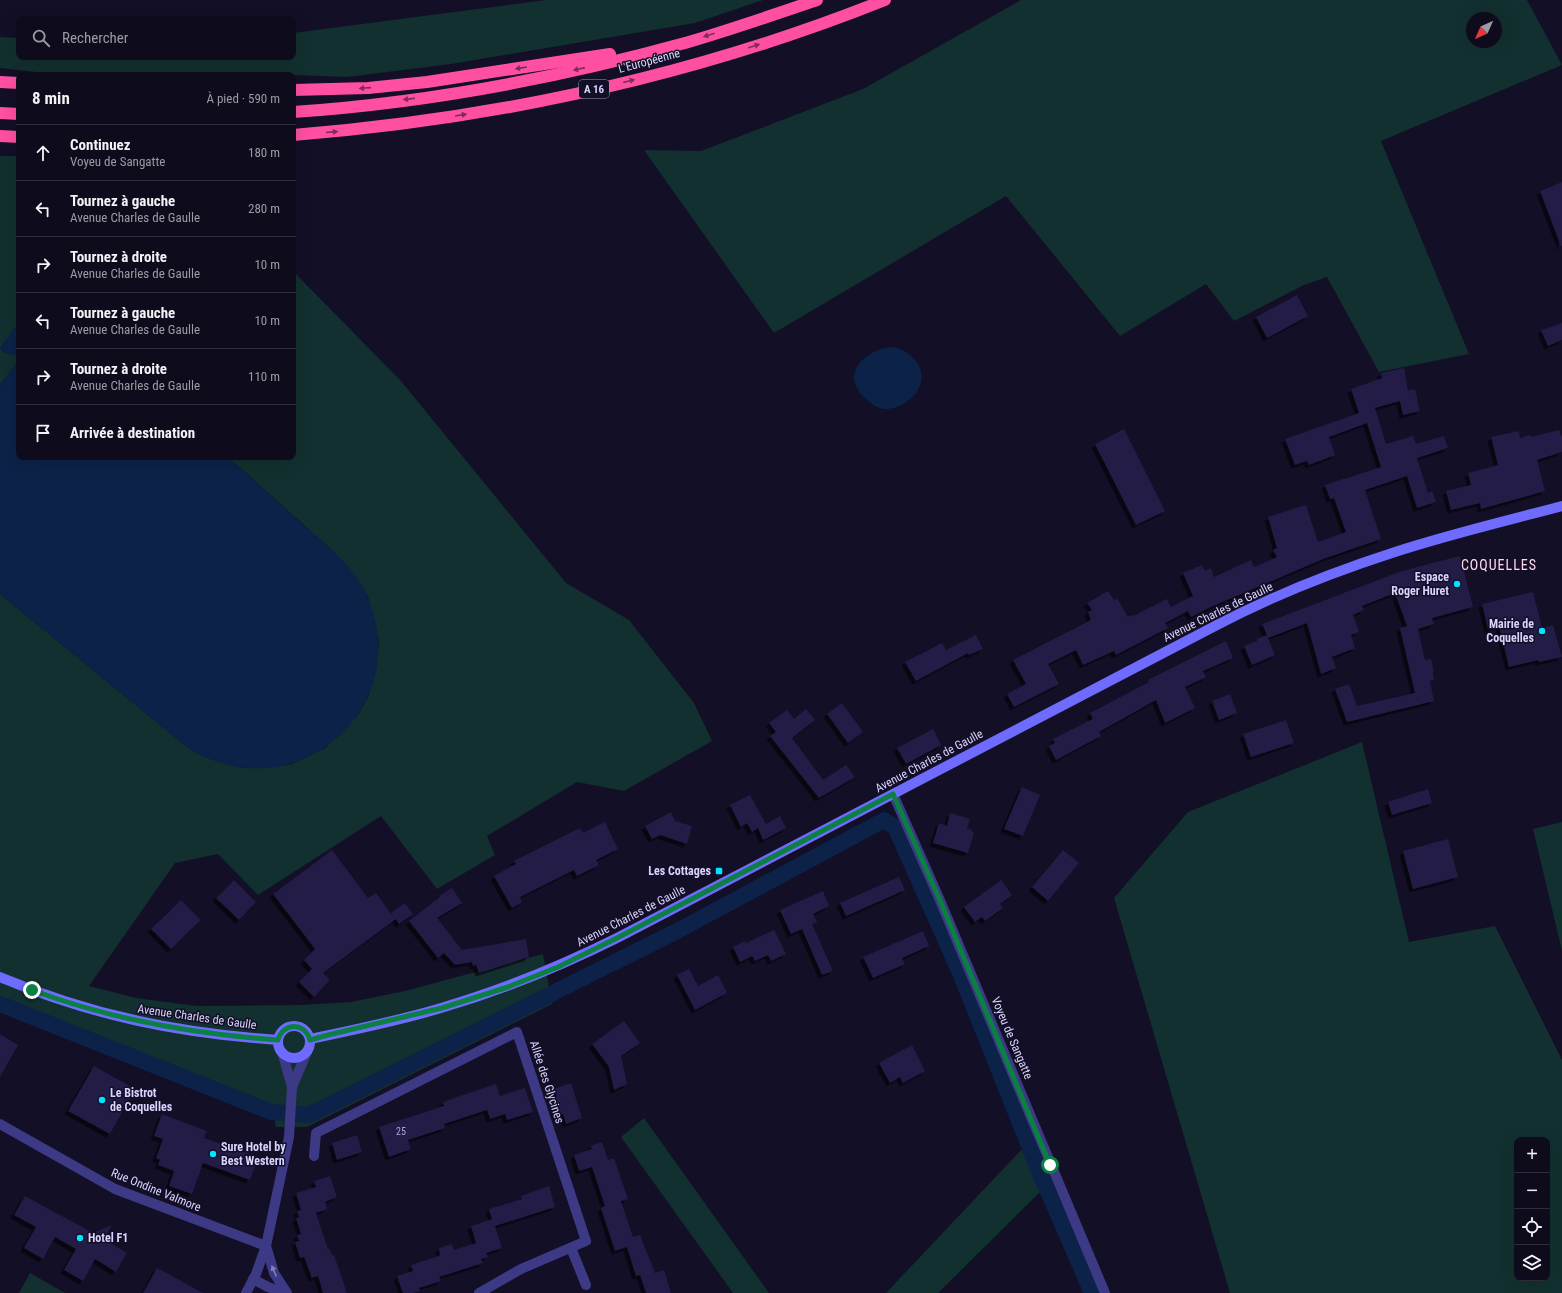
<!DOCTYPE html>
<html lang="fr">
<meta charset="utf-8">
<style>
body{margin:0;font-family:"Roboto Condensed",sans-serif;background:#1c1929;color:#f1f3f6}
.controls{position:absolute;right:12px;bottom:12px;display:grid;overflow:hidden;border-radius:8px;box-shadow:0 4px 16px #0002}
.controls button{width:36px;height:36px;display:grid;place-items:center;padding:0;border:0;border-bottom:1px solid #2e2b3b;background:#0e0b1c;color:#f1f3f6;font:20px sans-serif}
.compass{position:absolute;left:1466px;top:12px;width:36px;height:36px;border-radius:50%;background:#0e0b1c;box-shadow:0 4px 16px #0002;rotate:225deg}
.stop{position:absolute;width:12px;height:12px;margin:-9px;border:3px solid #0b8043;border-radius:50%;background:#fff}
.stop.end{background:#0b8043;border-color:#fff;box-shadow:0 1px 4px #0008}
.list{margin:0;padding:0;list-style:none}
h2{display:flex;justify-content:space-between;align-items:center;height:52px;margin:0;padding:0 16px;font-size:17px}
h2 small{font-size:13px;font-weight:400;color:#9b9ba3}
.list li{display:grid;grid-template-columns:26px 1fr auto;gap:12px;align-items:center;box-sizing:border-box;height:56px;padding:0 16px;border-top:1px solid #2e2b3b}
.list b{display:block;font-size:15px;white-space:nowrap}
.list p{margin:0;font-size:13px;white-space:nowrap;color:#9b9ba3}
.list em{font-size:13px;font-style:normal;color:#9b9ba3}
.icon{flex:none;width:22px;height:22px;fill:none;stroke:currentColor;stroke-width:2;stroke-linecap:round;stroke-linejoin:round}
.map{position:relative;flex:none;width:1562px;height:1293px;overflow:hidden}
.search{position:absolute;background:#0e0b1c;box-shadow:0 4px 16px #0002;left:16px;top:16px;width:280px;height:44px;display:flex;align-items:center;gap:10px;box-sizing:border-box;padding:0 14px;border-radius:8px;color:#9b9ba3;font-size:15px}
.panel{position:absolute;background:#0e0b1c;box-shadow:0 4px 16px #0002;left:16px;top:72px;width:280px;height:388px;border-radius:8px}
.map>svg:first-child{display:block}
.green{fill:#12302f;fill-rule:evenodd}
.water{fill:#0c2248}
.lines{fill:none;stroke-linecap:round;stroke-linejoin:round}
.canal{stroke:#0c2248;stroke-width:16}
.building{fill:#241b47;filter:url(#shadow)}
.street{stroke:#3d3a85;stroke-width:10}
.secondary{stroke:#6f6bff;stroke-width:10}
.highway{stroke:#ff4fa3;stroke-width:12}
.oneway{fill:#7d2c5e}
.oneway2{fill:#837fbc}
.route{stroke:#0b8043;stroke-width:5}
.poi-dot{fill:#00e5ff;stroke:#130f26;stroke-width:1.5}
.labels{text-anchor:middle;stroke-width:3;stroke-linejoin:round;paint-order:stroke}
.number-label{font-size:10px;fill:#aca6d1}
.shield{fill:#130f26;stroke:#9e99be;stroke-width:1}
.shield-label{font-size:11px;font-weight:bold;fill:#d9d4ff}
.street-label{font-size:12px;fill:#d9d4ff;stroke:#130f26}
.poi-label{font-size:12px;font-weight:bold;fill:#d9d4ff;stroke:#130f26;text-anchor:end}
.quarter-label{font-size:14px;letter-spacing:1px;fill:#ffd6f0;stroke:#130f26}
</style>
<div class="map">
<svg width="1562" height="1293" viewBox="0 0 1562 1293">
<defs>
<filter id="shadow"><feDropShadow dx="-3.5" dy="3.5" stdDeviation="0" flood-color="#0009"/></filter>
</defs>
<rect width="100%" height="100%" fill="#130f26"/>
<g class="green">
<polygon points="546,0 763,0 695,23 451,64 347,77 293,75 63,75 0,68 0,37 19,38 19,57 293,57 293,33"/>
<path d="M1021 0H1527L1562 65 1381 141 1469 354 1379 372 1327 277 1304 285 1234 321 1206 284 1120 336 1006 196 774 333 644 150 701 151 863 89ZM1472 18H1496V42H1472Z"/>
<polygon points="0,156 19,156 19,322 0,349 4,352 19,356 19,360 0,385"/>
<polygon points="293,271 401,381 566,583 629,620 694,703 712,741 624,791 577,782 487,836 495,855 437,889 381,816 258,895 218,854 175,863 89,986 136,998 197,1006 301,1005 351,1002 405,991 543,954 552,1004 307,1127 276,1127 272,1108 14,1003 0,996 0,594 187,747 198,754 243,768 266,768 292,764 325,748 358,715 368,697 376,669 379,642 368,597 360,583 334,552 228,457 293,457"/>
<path d="M1362 742 1409 942 1495 926 1562 1060V1293H1230L1114 898 1188 812ZM1517 1140H1547V1278H1517Z"/>
<polygon points="1562,822 1562,951 1533,829"/>
<polygon points="644,1118 769,1293 733,1293 621,1137"/>
<polygon points="1024,1147 1043,1189 938,1293 886,1293"/>
<polygon points="30,1273 65,1293 19,1293"/>
</g>
<g class="water">
<polygon points="19,322 19,356 4,352 0,349"/>
<path d="M891 347C901 348 906 351 913 358 936 380 909 410 884 409 876 408 870 403 865 398 840 374 863 351 891 347Z"/>
<path d="M19 360V457H228C252 479 276 500 300 522 325 544 356 567 368 598 415 713 290 814 187 747L0 594V385Z"/>
</g>
<g class="lines">
<polyline class="canal" points="0,1004 271,1112 309,1115 679,930 884,820 895,827 960,973 1039,1171 1092,1293"/>
</g>
<g class="building">
<polygon points="1562,182 1562,246 1561,246 1540,191"/>
<polygon points="1297,295 1308,316 1267,338 1256,317"/>
<polygon points="1562,323 1562,340 1548,346 1541,330"/>
<polygon points="1404,368 1408,390 1415,389 1420,411 1403,415 1400,401 1375,408 1386,444 1413,436 1416,444 1444,436 1448,448 1417,458 1428,493 1432,491 1436,502 1417,508 1407,476 1365,490 1381,539 1323,559 1211,607 1191,617 1188,611 1165,623 1168,628 1116,655 1114,651 1083,665 1076,650 1048,664 1059,684 1014,707 1007,694 1026,684 1013,660 1091,620 1088,612 1092,610 1087,603 1108,591 1114,600 1117,598 1128,617 1132,615 1133,616 1167,599 1171,607 1193,596 1183,573 1202,565 1205,571 1211,568 1214,577 1251,560 1254,567 1277,557 1273,550 1277,548 1268,517 1306,505 1318,542 1346,532 1334,498 1330,499 1325,485 1381,467 1367,423 1329,437 1335,455 1309,465 1307,461 1295,465 1285,439 1359,413 1351,389 1382,378 1381,373"/>
<polygon points="1124,429 1165,511 1136,525 1095,444"/>
<polygon points="1559,430 1562,437 1562,452 1537,460 1545,491 1481,509 1480,503 1451,510 1446,491 1471,485 1468,473 1498,465 1491,437 1519,431 1520,438 1530,435 1531,437"/>
<polygon points="1460,556 1473,607 1432,618 1434,624 1418,629 1425,660 1431,659 1434,672 1433,672 1434,680 1430,681 1434,701 1347,722 1335,689 1349,684 1357,706 1415,693 1400,628 1407,626 1395,593 1362,606 1364,610 1353,615 1359,632 1351,635 1355,648 1332,657 1336,668 1321,674 1307,623 1268,638 1275,655 1252,665 1244,646 1257,641 1257,639 1267,635 1262,624 1402,571"/>
<polygon points="1533,592 1542,628 1553,625 1562,657 1539,662 1538,660 1509,667 1499,626 1488,629 1482,604"/>
<polygon points="976,635 983,649 969,655 968,653 916,681 905,662 942,643 946,650"/>
<polygon points="1226,641 1233,658 1203,671 1206,677 1185,687 1195,708 1165,723 1156,700 1099,732 1101,736 1056,760 1049,746 1055,743 1053,739 1093,719 1090,713 1149,682 1148,680"/>
<polygon points="1230,694 1237,713 1219,720 1212,701"/>
<polygon points="842,703 863,732 848,743 827,714"/>
<polygon points="806,709 815,720 792,738 823,780 846,765 855,777 819,798 770,736 776,732 769,723 787,710 794,719"/>
<polygon points="1286,720 1294,743 1251,757 1243,734"/>
<polygon points="933,729 941,745 906,764 897,748"/>
<polygon points="1022,787 1040,795 1023,836 1004,829"/>
<polygon points="1428,789 1432,803 1392,815 1388,802"/>
<polygon points="750,795 766,824 780,816 786,828 763,840 758,828 752,832 747,823 741,827 730,805"/>
<polygon points="671,812 675,821 692,826 687,844 660,835 652,839 645,826"/>
<polygon points="950,813 970,819 967,828 972,830 972,832 974,833 968,853 933,843 939,823 947,826"/>
<polygon points="605,822 618,849 596,860 599,865 577,876 574,870 520,897 522,902 512,908 494,876 516,864 514,861 580,828 583,833"/>
<polygon points="1448,839 1458,877 1413,889 1403,851"/>
<polygon points="332,850 368,898 376,893 394,918 391,913 405,903 413,914 399,924 396,919 323,973 330,980 314,997 299,982 312,969 304,960 315,949 273,894"/>
<polygon points="1063,850 1079,863 1048,901 1032,887"/>
<polygon points="899,877 905,890 846,916 840,903"/>
<polygon points="234,880 256,902 239,920 216,898"/>
<polygon points="1001,880 1012,895 1000,904 1003,908 985,921 982,917 975,922 964,907"/>
<polygon points="452,888 462,903 437,918 462,950 526,939 529,957 479,973 476,965 473,966 472,962 455,965 444,953 438,958 409,921 440,897 439,896"/>
<polygon points="823,891 829,906 813,914 817,922 812,924 833,971 822,975 802,929 791,934 780,910"/>
<polygon points="181,900 201,920 171,949 151,929"/>
<polygon points="774,930 786,954 771,961 768,955 755,961 752,956 740,962 733,947 745,941 746,943"/>
<polygon points="923,931 929,946 902,958 905,964 873,978 863,957"/>
<polygon points="689,969 698,986 718,975 727,993 695,1010 677,975"/>
<polygon points="624,1021 640,1043 621,1056 627,1084 614,1090 609,1067 592,1044"/>
<polygon points="0,1034 18,1045 0,1077"/>
<polygon points="912,1045 925,1071 903,1083 900,1077 890,1083 879,1063"/>
<polygon points="94,1066 135,1089 110,1134 68,1111"/>
<polygon points="571,1083 582,1118 566,1124 563,1114 559,1115 554,1099 557,1097 554,1089"/>
<polygon points="496,1084 500,1096 525,1088 533,1112 507,1120 505,1114 490,1119 487,1110 444,1124 445,1128 408,1140 411,1149 389,1157 379,1127 444,1106 443,1102"/>
<polygon points="162,1114 207,1131 204,1138 258,1157 250,1180 203,1163 192,1194 169,1186 174,1171 158,1165 160,1160 156,1158 163,1139 154,1136"/>
<polygon points="357,1135 362,1152 337,1160 332,1143"/>
<polygon points="602,1142 608,1160 614,1158 628,1199 621,1201 633,1237 640,1235 655,1273 664,1270 671,1293 646,1293 640,1275 636,1276 627,1247 615,1251 601,1208 605,1206 592,1167 579,1171 574,1155 592,1149 591,1146"/>
<polygon points="330,1176 337,1197 325,1202 327,1209 316,1213 328,1249 329,1248 332,1255 334,1255 347,1293 323,1293 318,1276 312,1278 304,1257 300,1258 295,1242 299,1241 297,1235 301,1234 296,1218 299,1217 297,1211 301,1210 296,1193 316,1187 314,1181"/>
<polygon points="549,1186 555,1207 495,1226 502,1248 486,1253 488,1257 481,1259 483,1263 439,1277 441,1281 419,1288 420,1291 413,1293 403,1293 397,1276 413,1271 411,1265 439,1256 440,1254 439,1248 452,1244 454,1250 476,1243 471,1226 492,1219 489,1209 522,1199 521,1196"/>
<polygon points="25,1196 93,1233 112,1225 104,1239 127,1253 116,1272 95,1259 83,1281 64,1270 76,1249 55,1237 43,1259 24,1248 36,1227 14,1215"/>
<polygon points="157,1268 203,1293 143,1293"/>
</g>
<g class="lines">
<g class="street">
<polyline points="893,794 939,898 1105,1293"/>
<polyline points="292,1087 307,1052"/>
<polyline points="0,1124 115,1189 266,1246 274,1273 287,1293"/>
<polyline points="314,1156 316,1133 517,1032 586,1241 521,1269 479,1293"/>
<polyline points="571,1248 586,1285"/>
<polyline points="253,1279 268,1287 284,1293"/>
<polyline points="246,1293 256,1274 266,1246 289,1137 292,1087 282,1052"/>
</g>
<g class="secondary">
<path d="M0 977C93 1016 178 1033 278 1040"/>
<circle cx="294" cy="1042" r="16"/>
<path d="M310 1039C354 1030 398 1021 441 1008 503 990 561 966 619 937L1215 626C1272 596 1333 572 1395 552 1450 534 1506 521 1562 506"/>
</g>
<g class="highway">
<polyline points="0,82 19,83"/>
<polyline points="293,90 368,88 427,82 610,54"/>
<path d="M293 112C425 103 558 78 685 43 730 30 773 15 817 0"/>
<polyline points="0,113 19,114"/>
<path d="M293 135C495 119 697 75 885 0"/>
<polyline points="0,136 19,137"/>
</g>
</g>
<defs><path id="oneway-solid" d="M-6-.8H1V-3.2L6.5 0L1 3.2V.8H-6Z"/></defs>
<g class="oneway">
<use href="#oneway-solid" transform="translate(709 35) rotate(163)"/>
<use href="#oneway-solid" transform="translate(754 46) rotate(-18)"/>
<use href="#oneway-solid" transform="translate(521 68) rotate(171)"/>
<use href="#oneway-solid" transform="translate(579 69) rotate(167)"/>
<use href="#oneway-solid" transform="translate(629 81) rotate(-14)"/>
<use href="#oneway-solid" transform="translate(365 88) rotate(176)"/>
<use href="#oneway-solid" transform="translate(409 99) rotate(173)"/>
<use href="#oneway-solid" transform="translate(461 115) rotate(-9)"/>
<use href="#oneway-solid" transform="translate(332 132) rotate(-5)"/>
</g>
<use class="oneway2" href="#oneway-solid" transform="translate(274 1271) rotate(-113)"/>
<g class="lines">
<path class="route" d="M32 990C112 1020 194 1034 278 1040 283 1022 305 1022 310 1040L328 1035 442 1008 508 987 558 967 619 937 893 794 939 898 1050 1165"/>
</g>
<g class="poi-dot">
<circle cx="1457" cy="584" r="4"/>
<circle cx="1542" cy="631" r="4"/>
<rect x="715" y="867" width="8" height="8" rx="2"/>
<circle cx="102" cy="1100" r="4"/>
<circle cx="213" cy="1154" r="4"/>
<circle cx="80" cy="1238" r="4"/>
</g>
<g class="labels">
<g class="number-label">
<text x="401" y="1135">25</text>
</g>
<rect class="shield" x="579" y="80" width="30" height="18" rx="3"/>
<g class="shield-label">
<text x="594" y="93">A 16</text>
</g>
<g class="street-label">
<text transform="translate(649 61) rotate(-15)" y="4">L'Européenne</text>
<text transform="translate(1218 612) rotate(-26)" y="4">Avenue Charles de Gaulle</text>
<text transform="translate(929 761) rotate(-28)" y="4">Avenue Charles de Gaulle</text>
<text transform="translate(631 916) rotate(-27)" y="4">Avenue Charles de Gaulle</text>
<text transform="translate(197 1017) rotate(8)" y="4">Avenue Charles de Gaulle</text>
<text transform="translate(1012 1038) rotate(67)" y="4">Voyeu de Sangatte</text>
<text transform="translate(547 1082) rotate(72)" y="4">Allée des Glycines</text>
<text transform="translate(156 1190) rotate(22)" y="4">Rue Ondine Valmore</text>
</g>
<g class="poi-label">
<text x="1449" y="581">Espace<tspan x="1449" dy="14">Roger Huret</tspan></text>
<text x="1534" y="628">Mairie de<tspan x="1534" dy="14">Coquelles</tspan></text>
<text x="711" y="875">Les Cottages</text>
<text x="110" y="1097" text-anchor="start">Le Bistrot<tspan x="110" dy="14">de Coquelles</tspan></text>
<text x="221" y="1151" text-anchor="start">Sure Hotel by<tspan x="221" dy="14">Best Western</tspan></text>
<text x="88" y="1242" text-anchor="start">Hotel F1</text>
</g>
<g class="quarter-label">
<text x="1499" y="570">COQUELLES</text>
</g>
</g>
</svg>
<div class="controls">
<button>+</button>
<button>−</button>
<button><svg class="icon" aria-label="locate" viewBox="0 0 24 24"><circle cx="12" cy="12" r="6"/><path d="M12 2v4M12 18v4M2 12h4M18 12h4"/></svg></button>
<button><svg class="icon" aria-label="layers" viewBox="0 0 24 24"><path d="M12 4l9 5-9 5-9-5zM3 14l9 5 9-5"/></svg></button>
</div>
<svg class="compass" viewBox="-18 -18 36 36"><path d="M0-13l5 13h-10z" fill="#e53935"/><path d="M0 13l5-13h-10z" fill="#9b9ba3"/></svg>
<div class="stop" style="left:1050px;top:1165px"></div>
<div class="stop end" style="left:32px;top:990px"></div>
<div class="search"><svg class="icon" aria-label="search" viewBox="0 0 24 24"><circle cx="10" cy="10" r="6"/><path d="M15 15l6 6"/></svg>Rechercher</div>
<section class="panel">
<h2>8 min<small>À pied · 590 m</small></h2>
<ul class="list">
<li><svg class="icon" aria-label="ahead" viewBox="0 0 24 24"><path d="M12 20V5M6 11l6-6 6 6"/></svg><div><b>Continuez</b><p>Voyeu de Sangatte</p></div><em>180 m</em></li>
<li><svg class="icon" aria-label="left" viewBox="0 0 24 24"><path d="M17 20v-9H6M10 6l-5 5 5 5"/></svg><div><b>Tournez à gauche</b><p>Avenue Charles de Gaulle</p></div><em>280 m</em></li>
<li><svg class="icon" aria-label="right" viewBox="0 0 24 24"><path d="M7 20v-9h11M14 6l5 5-5 5"/></svg><div><b>Tournez à droite</b><p>Avenue Charles de Gaulle</p></div><em>10 m</em></li>
<li><svg class="icon" aria-label="left" viewBox="0 0 24 24"><path d="M17 20v-9H6M10 6l-5 5 5 5"/></svg><div><b>Tournez à gauche</b><p>Avenue Charles de Gaulle</p></div><em>10 m</em></li>
<li><svg class="icon" aria-label="right" viewBox="0 0 24 24"><path d="M7 20v-9h11M14 6l5 5-5 5"/></svg><div><b>Tournez à droite</b><p>Avenue Charles de Gaulle</p></div><em>110 m</em></li>
<li><svg class="icon" aria-label="arrive" viewBox="0 0 24 24"><path d="M6 21V4h12l-3 4 3 4H6"/></svg><div><b>Arrivée à destination</b></div></li>
</ul>
</section>
</div>
